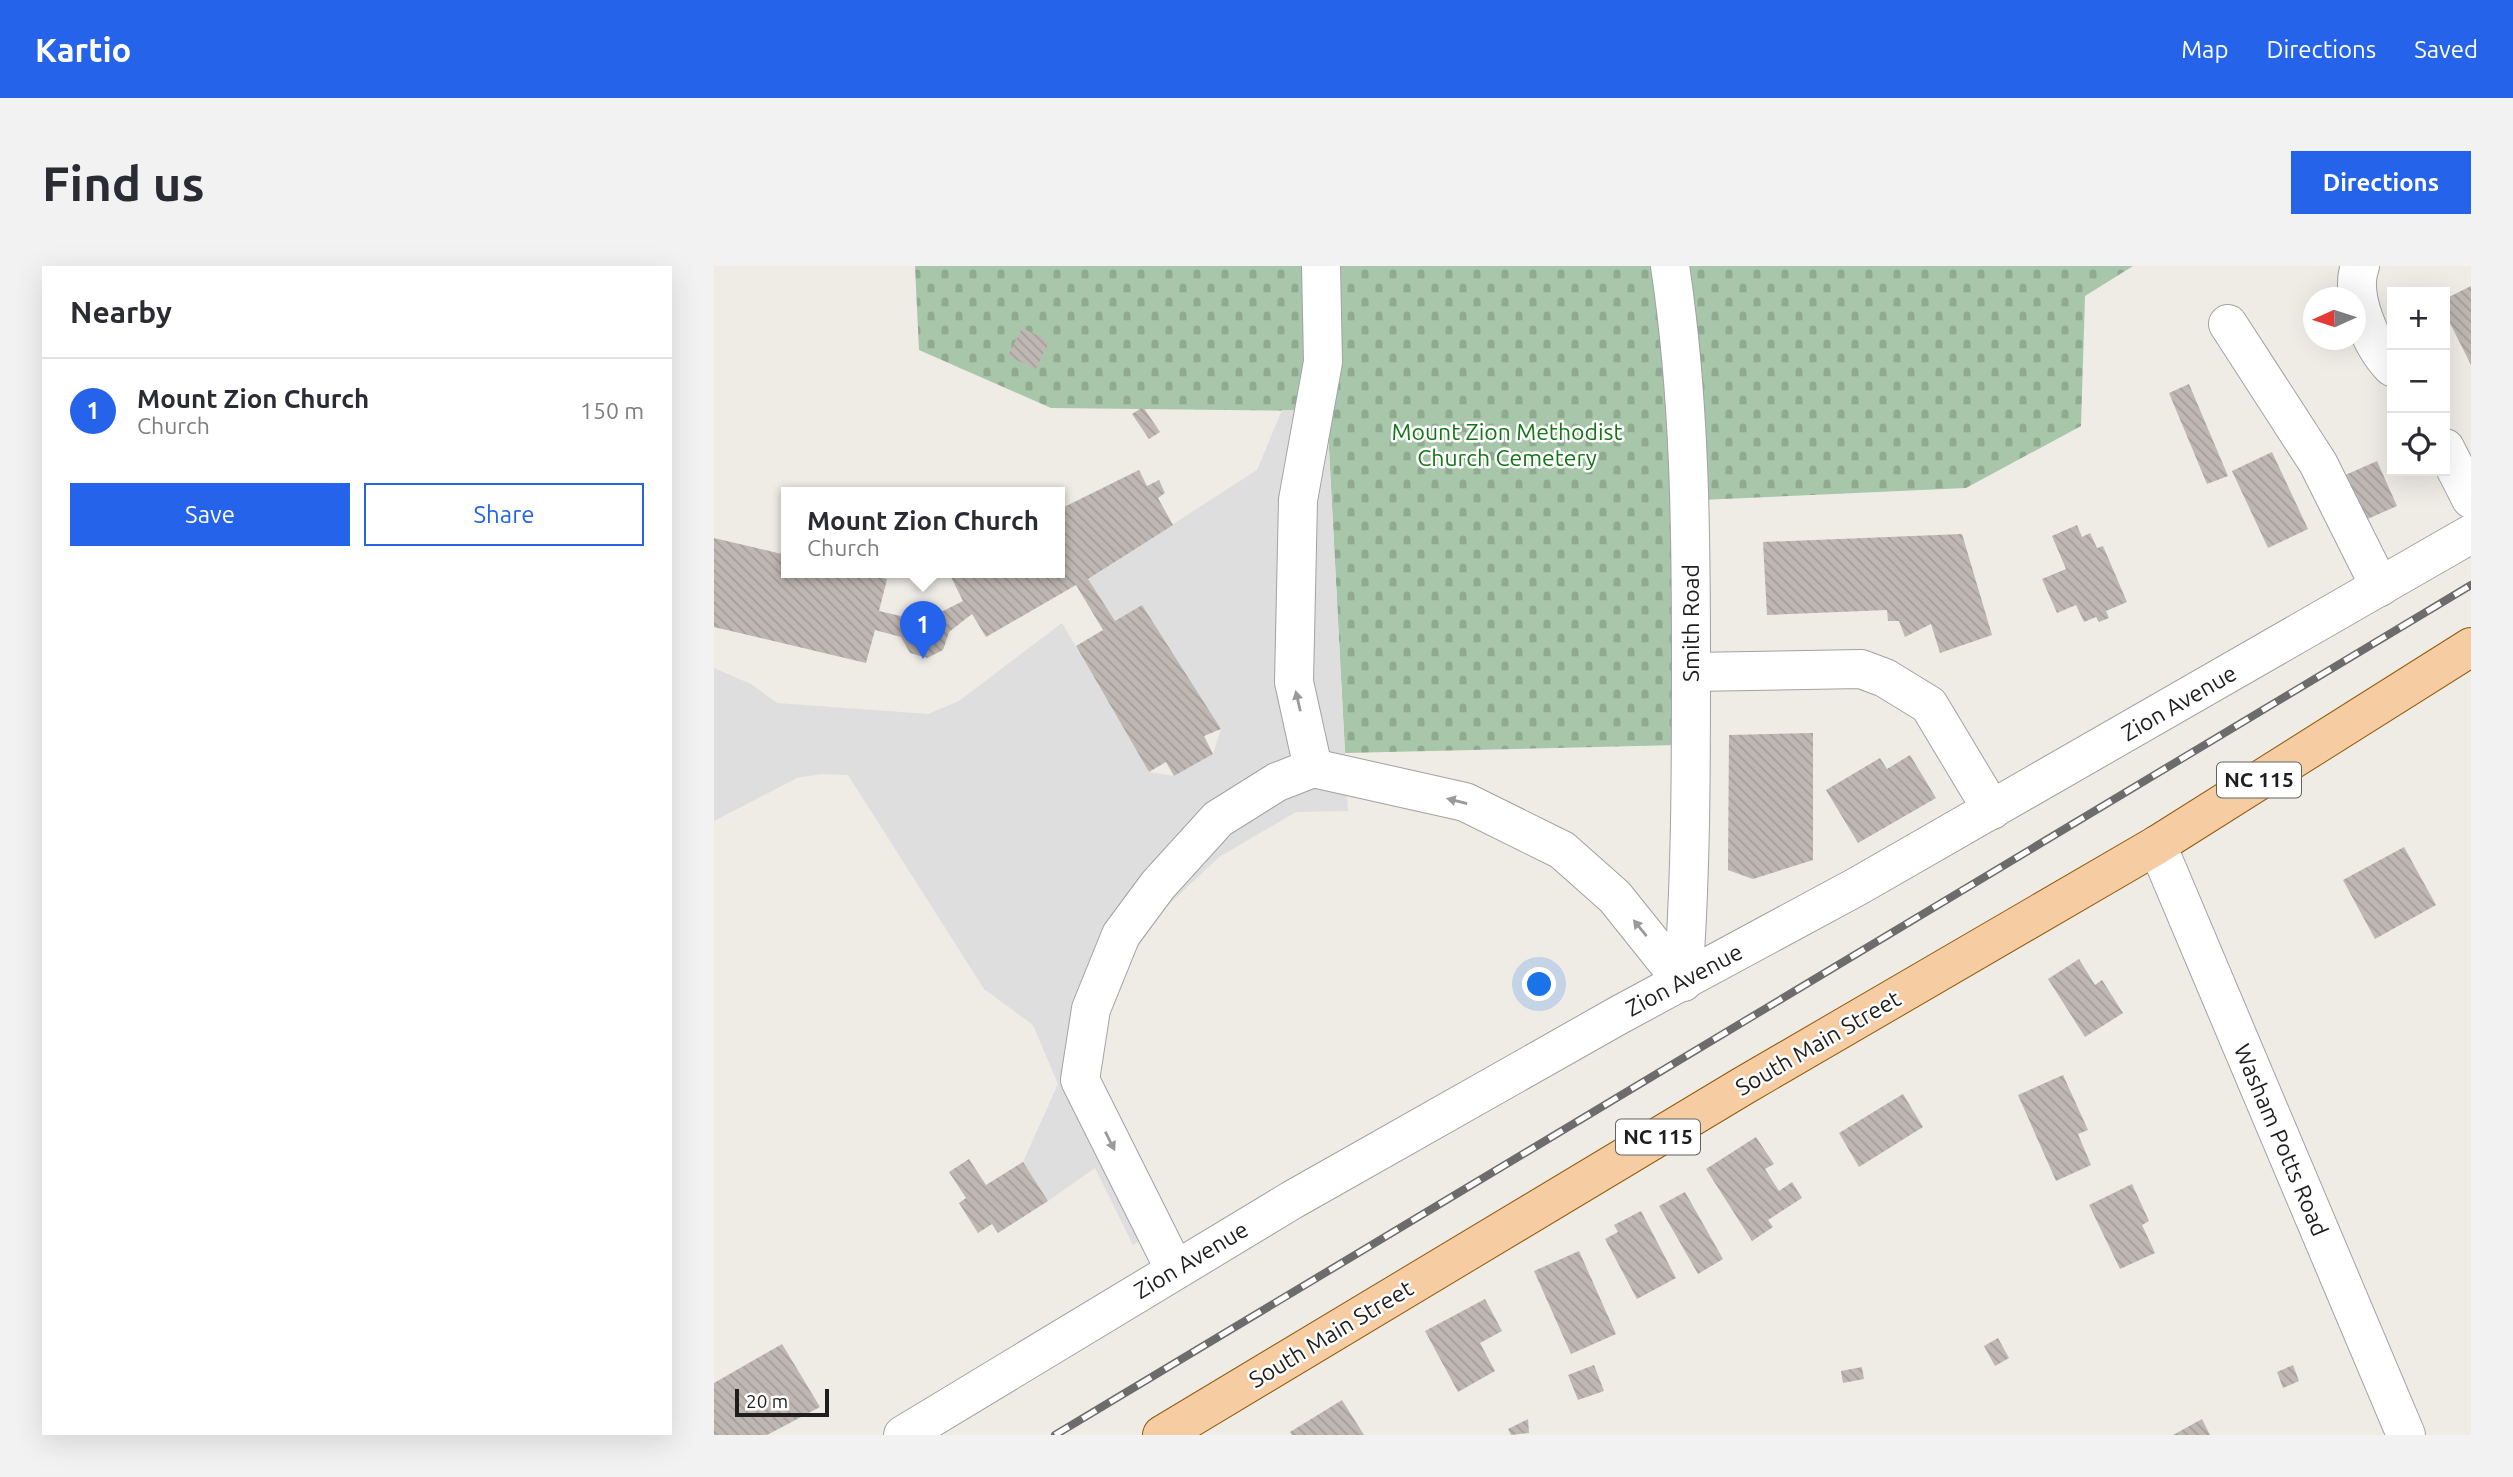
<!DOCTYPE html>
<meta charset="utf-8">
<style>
body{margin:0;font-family:Ubuntu,sans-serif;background:#f2f2f3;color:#2b2b33}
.controls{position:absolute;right:21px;top:21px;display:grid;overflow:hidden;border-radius:0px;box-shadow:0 7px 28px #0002}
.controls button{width:63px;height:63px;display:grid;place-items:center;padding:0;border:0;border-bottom:2px solid #e1e1e2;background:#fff;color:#2b2b33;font:35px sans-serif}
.compass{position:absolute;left:1589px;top:21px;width:63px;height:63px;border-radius:50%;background:#fff;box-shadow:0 7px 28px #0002;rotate:267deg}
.scale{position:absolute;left:21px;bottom:18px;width:94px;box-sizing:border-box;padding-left:7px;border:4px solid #1e1e1e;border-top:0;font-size:19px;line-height:24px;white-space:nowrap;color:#1e1e1e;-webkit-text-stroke:5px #fff;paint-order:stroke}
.you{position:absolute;left:826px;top:719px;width:24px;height:24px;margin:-18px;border:5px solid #fff;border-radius:50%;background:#1a73e8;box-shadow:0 0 0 10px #1a73e833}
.badge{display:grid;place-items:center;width:46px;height:46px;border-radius:50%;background:#2563eb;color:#fff;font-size:23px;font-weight:700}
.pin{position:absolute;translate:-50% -58px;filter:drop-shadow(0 2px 4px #0008)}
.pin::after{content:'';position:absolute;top:37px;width:24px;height:21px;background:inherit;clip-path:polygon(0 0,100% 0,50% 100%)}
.popup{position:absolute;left:67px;top:221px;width:284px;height:91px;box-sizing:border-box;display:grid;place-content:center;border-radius:0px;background:#fff;filter:drop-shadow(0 2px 5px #0005);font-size:23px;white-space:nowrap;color:#7c7c81}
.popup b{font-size:26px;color:#2b2b33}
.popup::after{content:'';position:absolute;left:50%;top:100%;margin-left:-14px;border:14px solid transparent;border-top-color:#fff}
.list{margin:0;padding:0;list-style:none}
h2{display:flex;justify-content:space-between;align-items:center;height:91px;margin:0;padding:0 28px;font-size:30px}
h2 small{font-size:23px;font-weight:400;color:#7c7c81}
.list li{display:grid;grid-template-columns:46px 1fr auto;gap:21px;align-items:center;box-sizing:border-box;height:105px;padding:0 28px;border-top:2px solid #e1e1e2}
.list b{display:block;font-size:26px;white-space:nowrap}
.list p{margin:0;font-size:23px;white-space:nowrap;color:#7c7c81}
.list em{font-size:23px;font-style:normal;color:#7c7c81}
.actions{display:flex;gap:14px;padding:21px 28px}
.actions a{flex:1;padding:16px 0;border:2px solid #2563eb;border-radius:0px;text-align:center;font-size:24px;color:#2563eb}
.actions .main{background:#2563eb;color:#fff}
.icon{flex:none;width:38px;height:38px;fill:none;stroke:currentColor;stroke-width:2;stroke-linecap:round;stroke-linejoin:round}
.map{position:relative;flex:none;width:1757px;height:1169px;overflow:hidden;border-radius:0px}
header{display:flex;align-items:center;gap:42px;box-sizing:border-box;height:98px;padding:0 35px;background:#2563eb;color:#fff}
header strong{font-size:33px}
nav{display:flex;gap:38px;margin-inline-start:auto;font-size:24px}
.intro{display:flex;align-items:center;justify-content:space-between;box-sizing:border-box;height:168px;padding:0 42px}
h1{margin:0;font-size:49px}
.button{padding:18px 32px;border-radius:0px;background:#2563eb;color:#fff;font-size:24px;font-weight:700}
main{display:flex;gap:42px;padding:0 42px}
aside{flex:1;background:#fff;border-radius:0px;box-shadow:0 7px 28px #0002}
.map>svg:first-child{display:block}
.cemetery{fill:url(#cemetery-stones)}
.parking{fill:#dedede}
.building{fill:url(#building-back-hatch)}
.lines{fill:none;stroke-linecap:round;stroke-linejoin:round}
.minor-casing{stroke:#a2a2a2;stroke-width:40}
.major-casing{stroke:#905b09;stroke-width:40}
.minor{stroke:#fff;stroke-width:38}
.major{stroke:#f6cda3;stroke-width:38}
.rail-casing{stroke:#6c6c6c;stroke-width:8}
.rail{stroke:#fff;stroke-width:5;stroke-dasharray:16;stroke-linecap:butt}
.oneway{fill:#9a9a9a}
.labels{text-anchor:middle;stroke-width:5;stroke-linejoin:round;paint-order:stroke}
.shield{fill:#fff;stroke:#626262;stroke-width:2}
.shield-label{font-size:21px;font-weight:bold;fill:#1e1e1e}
.park-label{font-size:23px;fill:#127714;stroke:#fff}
.street-label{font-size:23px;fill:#1e1e1e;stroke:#fff}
</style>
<header>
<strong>Kartio</strong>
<nav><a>Map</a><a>Directions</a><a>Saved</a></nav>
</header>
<div class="intro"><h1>Find us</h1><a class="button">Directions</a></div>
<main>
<aside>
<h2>Nearby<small></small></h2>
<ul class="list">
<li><span class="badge">1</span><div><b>Mount Zion Church</b><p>Church</p></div><em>150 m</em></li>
</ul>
<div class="actions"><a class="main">Save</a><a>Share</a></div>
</aside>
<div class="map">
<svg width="1757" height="1169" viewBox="0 0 1757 1169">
<defs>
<pattern id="cemetery-stones" width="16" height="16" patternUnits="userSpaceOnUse" patternTransform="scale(1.75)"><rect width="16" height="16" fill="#a8c6aa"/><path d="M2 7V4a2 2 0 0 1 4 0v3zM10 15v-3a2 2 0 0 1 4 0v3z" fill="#90aa92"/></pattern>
<pattern id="building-back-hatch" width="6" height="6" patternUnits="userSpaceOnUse" patternTransform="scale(1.75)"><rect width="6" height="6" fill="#bfb7b2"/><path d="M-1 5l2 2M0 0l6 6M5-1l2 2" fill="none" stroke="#a49d99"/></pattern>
</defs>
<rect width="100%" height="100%" fill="#efebe5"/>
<polygon class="cemetery" points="201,0 1419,0 1371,30 1367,160 1252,222 964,235 963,479 631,487 613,145 337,142 205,84"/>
<polygon class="parking" points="568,144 613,145 634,545 582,546 505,591 448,645 419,688 394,736 378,807 452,960 419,979 381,902 334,935 309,896 344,818 319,759 270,723 134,509 107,508 83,512 0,555 0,402 37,418 63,437 214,448 245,435 348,357 435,506 460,510 499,488 507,463 428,339 401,355 374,313 543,204"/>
<g class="building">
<polygon points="1757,20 1757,99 1731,47 1731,33"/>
<polygon points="308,62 335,75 322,103 294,90"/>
<polygon points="1475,118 1514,210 1493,218 1455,127"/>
<polygon points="429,141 446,166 435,173 418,148"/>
<polygon points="1558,186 1594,263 1554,282 1518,205"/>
<polygon points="1663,195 1683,240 1649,255 1629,210"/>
<polygon points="425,204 433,220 445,214 451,227 444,232 459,259 374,313 401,355 428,339 507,463 490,470 499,488 460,510 452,496 435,506 362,380 389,364 362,319 272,371 258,348 235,366 229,384 213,392 196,387 187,371 161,364 152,397 0,361 0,272 72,289 72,307 147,307 173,313 165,345 195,352 209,345 221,349 249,335 235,307 346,307 346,243"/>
<polygon points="1363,259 1368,271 1376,267 1383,282 1389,280 1413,336 1392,345 1395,352 1385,356 1382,351 1370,356 1362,339 1343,347 1328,313 1352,303 1338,270"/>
<polygon points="1248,268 1278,369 1226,387 1217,358 1191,371 1185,355 1174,355 1173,344 1053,349 1049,276"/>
<polygon points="1099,467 1099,594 1039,613 1014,604 1015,469"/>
<polygon points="1196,489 1222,532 1144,577 1112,524 1166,492 1173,503"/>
<polygon points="1690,581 1722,639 1661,673 1629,614"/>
<polygon points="1365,693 1381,719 1388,714 1409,747 1371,771 1334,713"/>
<polygon points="1349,809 1374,864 1364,868 1377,899 1342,915 1304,829"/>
<polygon points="1189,828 1209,861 1145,901 1125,867"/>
<polygon points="1042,871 1060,898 1051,903 1065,925 1078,916 1088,932 1054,954 1059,961 1038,975 992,903"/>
<polygon points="255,893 272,919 309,896 334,935 284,967 278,958 264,967 245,937 252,932 235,906"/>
<polygon points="1418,918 1435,955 1428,959 1441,987 1406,1003 1375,939"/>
<polygon points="971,926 1009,993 984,1008 945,940"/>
<polygon points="927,945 962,1012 923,1033 891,973 904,966 900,959"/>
<polygon points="865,985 902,1068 857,1088 820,1005"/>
<polygon points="771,1033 788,1065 766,1077 781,1105 744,1126 711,1065"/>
<polygon points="1284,1072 1295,1092 1281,1100 1270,1080"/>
<polygon points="68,1078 106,1141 53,1169 0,1169 0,1117"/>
<polygon points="880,1099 890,1125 864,1134 854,1109"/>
<polygon points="1579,1099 1585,1115 1569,1122 1563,1106"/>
<polygon points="1148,1101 1150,1113 1129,1117 1127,1105"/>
<polygon points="628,1134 650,1169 578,1169 576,1166"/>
<polygon points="814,1153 815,1167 797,1169 794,1163"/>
<polygon points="1488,1153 1496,1169 1459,1169"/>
</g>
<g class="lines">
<g class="minor-casing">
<g id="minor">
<path d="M956 0C976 132 977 264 977 397 977 503 977 610 969 716"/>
<path d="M1646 0C1635 29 1657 79 1678 101"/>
<polyline points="1514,58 1604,197 1666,321"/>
<polyline points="1731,182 1757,233"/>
<polyline points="977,406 1147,403 1171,412 1215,439 1278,544"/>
<polyline points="599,502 580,416 584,234 609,96 607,0"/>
<polyline points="1443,579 1692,1169"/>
<polyline points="461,1004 366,814 377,743 407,669 444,619 504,553 563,516 599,502 751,536 848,584 901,631 969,716"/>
<polyline points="189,1169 578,934 905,749 1144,620 1757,268"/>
</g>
</g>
<g class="major-casing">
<polyline id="major" points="448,1169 1029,820 1443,579 1757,381"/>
</g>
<use href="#minor" class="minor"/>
<use href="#major" class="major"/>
<g class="rail-casing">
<polyline id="rail" points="341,1169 1757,319"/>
</g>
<use href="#rail" class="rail"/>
</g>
<defs><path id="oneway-solid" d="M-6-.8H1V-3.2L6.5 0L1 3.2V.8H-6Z" transform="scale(1.75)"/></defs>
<g class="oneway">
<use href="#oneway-solid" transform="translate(584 435) rotate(-103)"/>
<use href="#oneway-solid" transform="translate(743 535) rotate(-166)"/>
<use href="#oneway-solid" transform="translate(926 662) rotate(-129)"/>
<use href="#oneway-solid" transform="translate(396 875) rotate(63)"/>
</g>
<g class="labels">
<g class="shield">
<rect x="1503" y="496.5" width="84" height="35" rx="5"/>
<rect x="902" y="853.5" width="84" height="35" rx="5"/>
</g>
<g class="shield-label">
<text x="1545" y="521">NC 115</text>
<text x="944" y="878">NC 115</text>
</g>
<g class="park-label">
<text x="793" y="174">Mount Zion Methodist<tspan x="793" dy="26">Church Cemetery</tspan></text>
</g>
<g class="street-label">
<text transform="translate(977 357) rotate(-90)" y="8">Smith Road</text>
<text transform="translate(1465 437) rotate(-30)" y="8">Zion Avenue</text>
<text transform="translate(970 714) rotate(-28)" y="8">Zion Avenue</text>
<text transform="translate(1104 777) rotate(-30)" y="8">South Main Street</text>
<text transform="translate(1567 874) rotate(67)" y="8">Washam Potts Road</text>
<text transform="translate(477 994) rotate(-31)" y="8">Zion Avenue</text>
<text transform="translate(617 1068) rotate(-31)" y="8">South Main Street</text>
</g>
</g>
</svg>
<div class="controls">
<button>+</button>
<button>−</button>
<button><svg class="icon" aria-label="locate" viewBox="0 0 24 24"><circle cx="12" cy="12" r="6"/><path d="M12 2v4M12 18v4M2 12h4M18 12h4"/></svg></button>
</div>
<svg class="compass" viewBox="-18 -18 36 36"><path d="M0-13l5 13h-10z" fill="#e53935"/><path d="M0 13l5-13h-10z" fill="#7c7c81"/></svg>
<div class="scale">20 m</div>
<div class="you"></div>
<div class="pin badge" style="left:209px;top:393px">1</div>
<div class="popup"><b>Mount Zion Church</b>Church</div>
</div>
</main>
